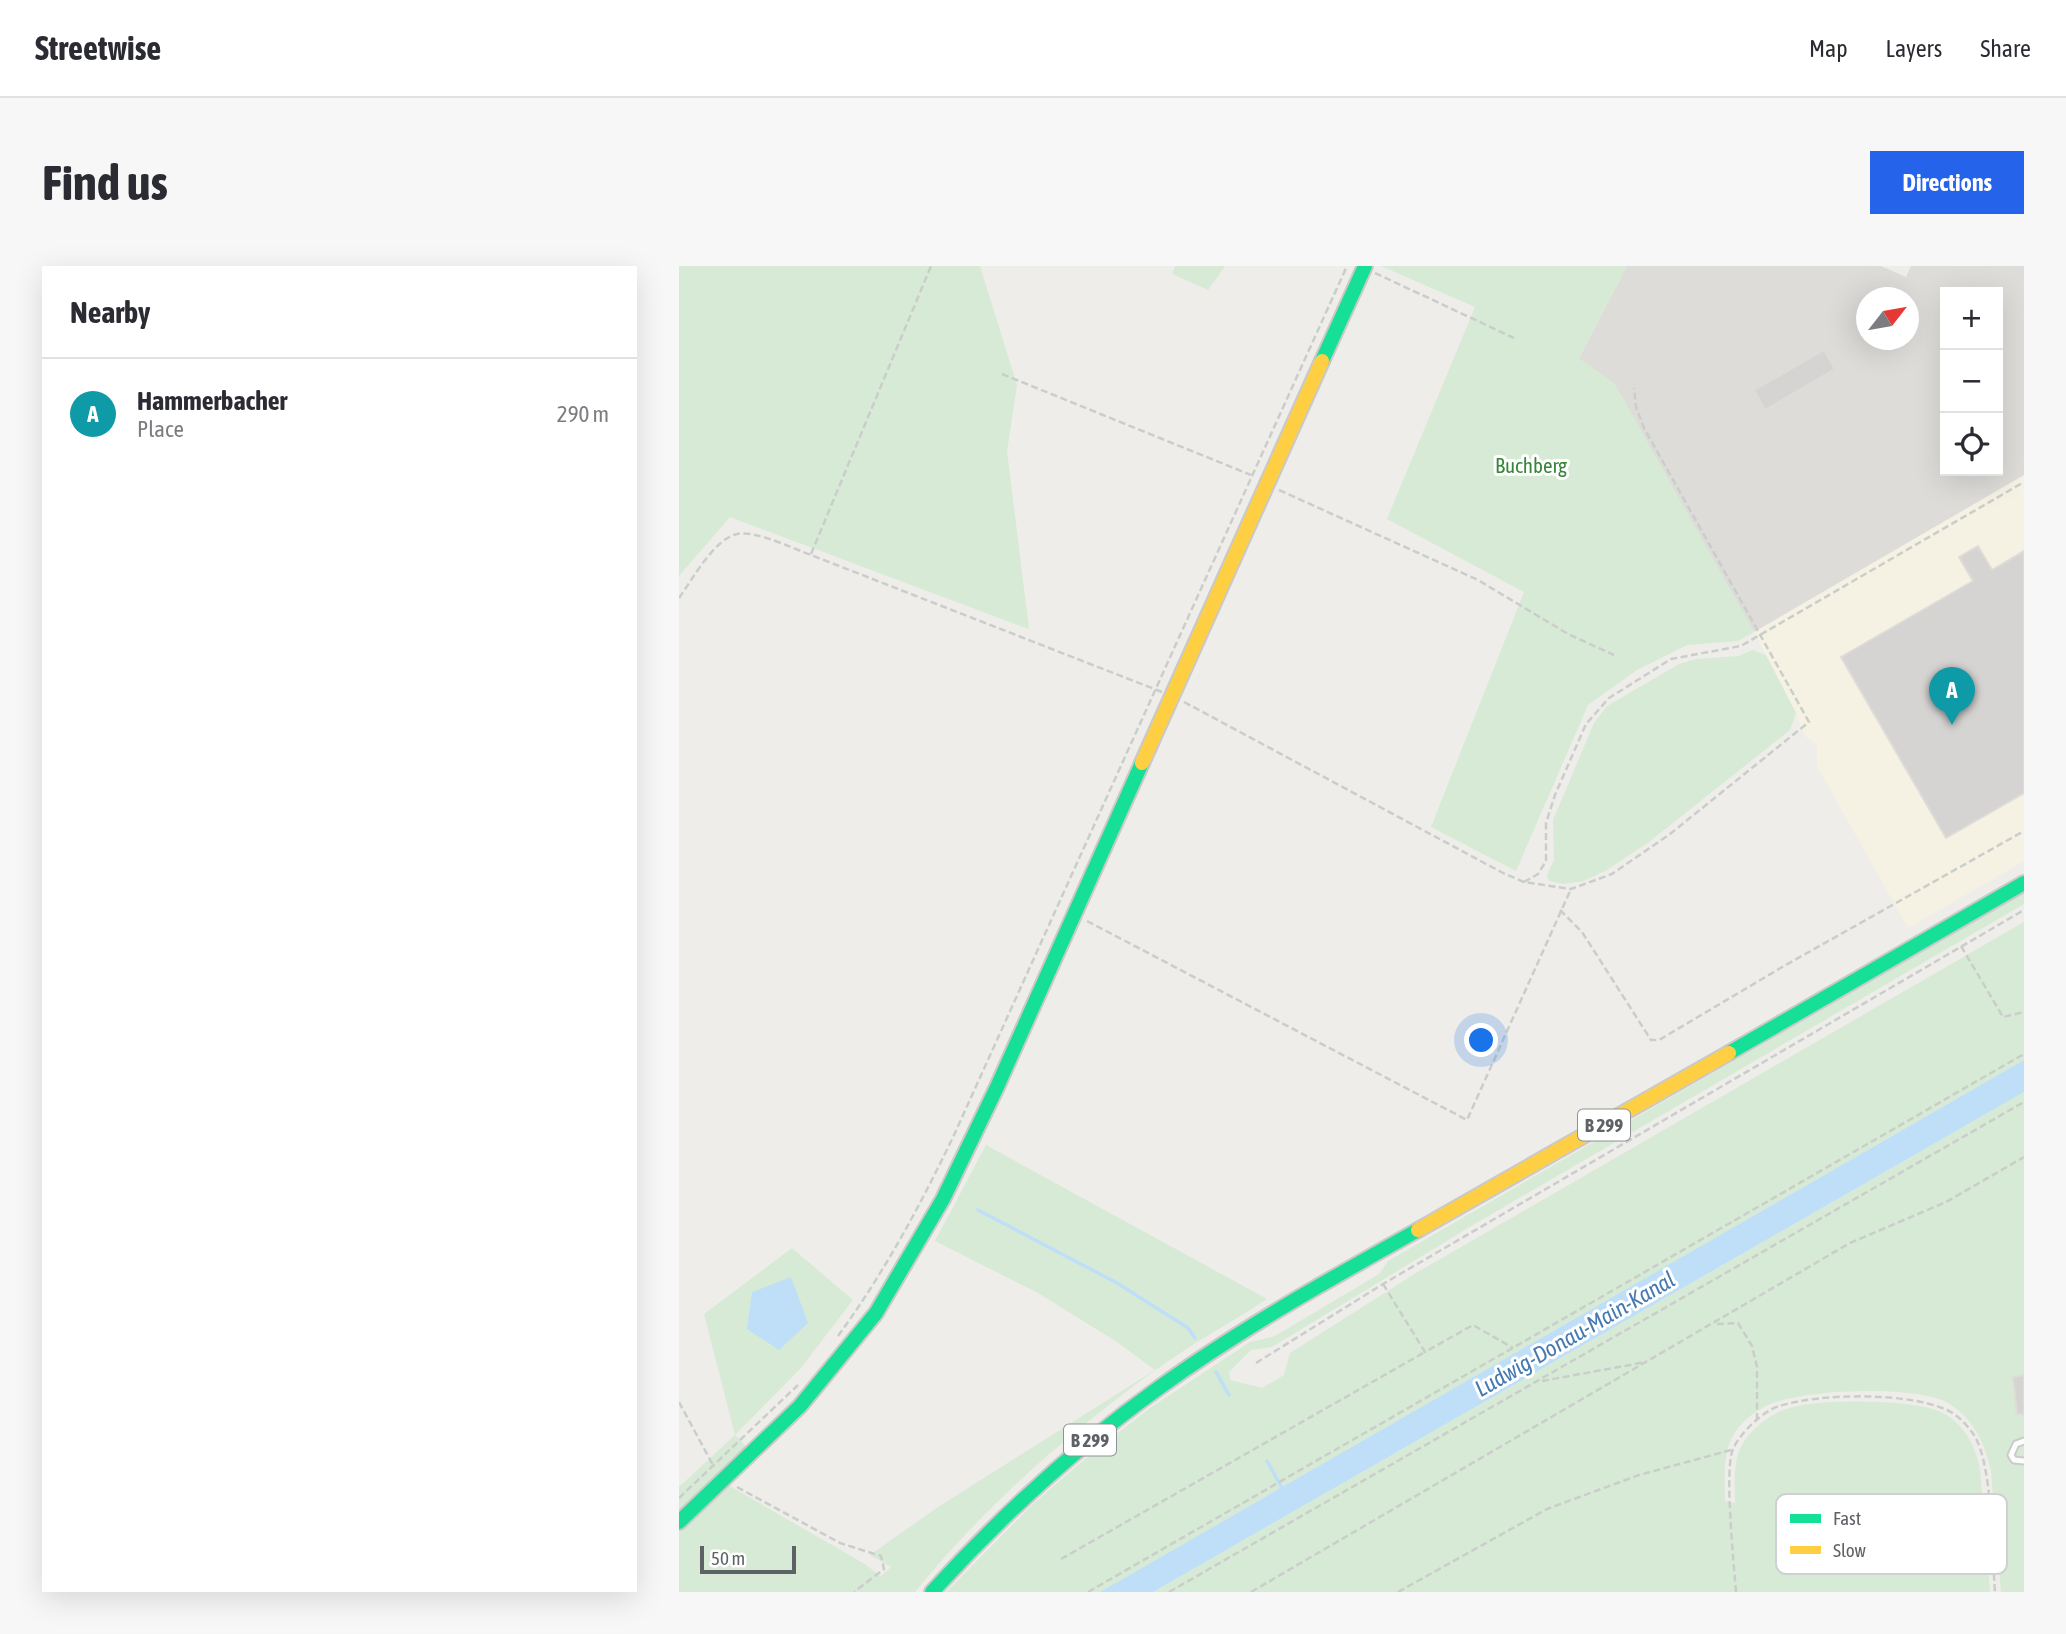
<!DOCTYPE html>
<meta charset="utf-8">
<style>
body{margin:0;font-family:"Asap Condensed",sans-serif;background:#f7f7f7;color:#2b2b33}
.controls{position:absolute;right:21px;top:21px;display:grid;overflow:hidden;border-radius:0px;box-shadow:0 7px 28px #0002}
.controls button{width:63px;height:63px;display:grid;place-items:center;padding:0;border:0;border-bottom:2px solid #e1e1e2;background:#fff;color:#2b2b33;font:35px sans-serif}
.compass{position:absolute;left:1177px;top:21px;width:63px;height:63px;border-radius:50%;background:#fff;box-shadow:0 7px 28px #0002;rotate:59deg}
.scale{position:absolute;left:21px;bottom:18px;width:96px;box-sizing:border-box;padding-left:7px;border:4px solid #5e6267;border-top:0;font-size:19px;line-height:24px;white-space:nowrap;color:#5e6267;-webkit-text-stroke:5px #fff;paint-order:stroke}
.you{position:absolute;left:803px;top:775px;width:24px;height:24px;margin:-18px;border:5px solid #fff;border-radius:50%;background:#1a73e8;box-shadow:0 0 0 10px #1a73e833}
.badge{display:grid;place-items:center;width:46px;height:46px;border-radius:50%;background:#2563eb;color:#fff;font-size:23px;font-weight:700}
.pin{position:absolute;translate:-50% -58px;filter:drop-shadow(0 2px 4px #0008)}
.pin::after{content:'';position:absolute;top:37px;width:24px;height:21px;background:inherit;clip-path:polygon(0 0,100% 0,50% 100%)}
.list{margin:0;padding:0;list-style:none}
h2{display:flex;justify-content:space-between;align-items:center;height:91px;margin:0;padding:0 28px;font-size:30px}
h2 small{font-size:23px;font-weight:400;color:#7c7c81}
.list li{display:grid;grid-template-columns:46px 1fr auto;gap:21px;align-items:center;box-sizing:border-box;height:112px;padding:0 28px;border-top:2px solid #e1e1e2}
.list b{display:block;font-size:26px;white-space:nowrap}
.list p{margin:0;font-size:23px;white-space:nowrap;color:#7c7c81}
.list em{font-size:23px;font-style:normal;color:#7c7c81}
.icon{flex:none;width:38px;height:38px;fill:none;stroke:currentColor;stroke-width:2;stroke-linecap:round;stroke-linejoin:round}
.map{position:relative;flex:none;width:1345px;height:1326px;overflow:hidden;border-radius:0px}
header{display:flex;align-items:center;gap:42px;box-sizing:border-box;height:98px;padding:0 35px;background:#fff;border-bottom:2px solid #e1e1e2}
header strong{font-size:33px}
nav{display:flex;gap:38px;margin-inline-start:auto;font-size:24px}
.intro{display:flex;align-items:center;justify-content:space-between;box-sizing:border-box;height:168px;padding:0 42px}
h1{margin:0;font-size:49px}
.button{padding:18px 32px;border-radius:0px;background:#2563eb;color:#fff;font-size:24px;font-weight:700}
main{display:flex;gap:42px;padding:0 42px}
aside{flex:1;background:#fff;border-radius:0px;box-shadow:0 7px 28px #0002}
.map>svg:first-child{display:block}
.commercial{fill:#f6f2e3}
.industrial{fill:#dedcd9;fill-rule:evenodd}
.green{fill:#d7ead5}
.water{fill:#bedff7}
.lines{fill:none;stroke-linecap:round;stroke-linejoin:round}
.stream{stroke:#bedff7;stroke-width:3.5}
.building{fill:#d5d4d2;stroke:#dedcd8;stroke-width:2}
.lane-casing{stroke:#cacbcb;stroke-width:9}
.fast-casing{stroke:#c9c9ca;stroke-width:18}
.slow-casing{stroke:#c9c9ca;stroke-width:18}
.path{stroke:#cacecb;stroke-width:2.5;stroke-dasharray:7 3.5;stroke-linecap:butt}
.lane{stroke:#fcfcfc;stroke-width:5}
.fast{stroke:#16e098;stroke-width:14}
.slow{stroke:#ffcf43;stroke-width:14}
.labels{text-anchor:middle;stroke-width:6;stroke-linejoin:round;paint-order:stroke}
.shield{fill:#fff;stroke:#8e9195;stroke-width:2}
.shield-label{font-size:19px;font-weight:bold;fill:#5e6267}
.park-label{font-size:21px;fill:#37853a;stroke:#fff}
.water-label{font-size:23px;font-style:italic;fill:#457ab0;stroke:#fff}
.key{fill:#fff;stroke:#cfd0d1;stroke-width:2}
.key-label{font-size:19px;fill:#5e6267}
</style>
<header>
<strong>Streetwise</strong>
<nav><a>Map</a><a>Layers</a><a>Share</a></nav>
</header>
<div class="intro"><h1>Find us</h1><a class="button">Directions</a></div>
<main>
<aside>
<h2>Nearby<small></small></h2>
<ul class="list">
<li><span class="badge" style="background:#0f9aa8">A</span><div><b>Hammerbacher</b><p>Place</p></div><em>290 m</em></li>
</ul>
</aside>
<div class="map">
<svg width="1345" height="1326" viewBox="0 0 1345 1326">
<rect width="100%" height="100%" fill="#eeede9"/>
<polygon class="commercial" points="1345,209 1345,595 1229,662 1138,500 1138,479 1125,469 1117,447 1075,366"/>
<path class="industrial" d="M948 0H1202L1227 11 1232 0H1345V209L1075 366 1022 274 900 92ZM1266 26H1319V205H1266ZM1188 32H1230V74H1188Z"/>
<g class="green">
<polygon points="0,0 301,0 338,119 328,185 350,363 51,251 0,310"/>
<polygon points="496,0 546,0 529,24 493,8"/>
<polygon points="702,0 948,0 900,92 936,118 1075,366 1059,375 1008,379 958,404 909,439 837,605 752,561 845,326 708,253 796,41"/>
<polygon points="1073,384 1087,389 1117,447 1111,464 970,576 928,604 905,615 884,618 870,615 868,609 875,594 874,554 915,457 928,440 1000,398 1018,393 1060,390"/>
<polygon points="1345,627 1345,638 794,959 593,1081 572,1084 550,1106 551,1114 583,1122 605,1109 611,1087 737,1007 1345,656 1345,794 421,1326 267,1326 355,1237 413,1187 471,1142 571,1076 596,1070 700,1008 709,995"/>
<path d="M1345 826V1326H1322L1312 1205C1306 1178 1294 1150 1267 1136 1233 1119 1121 1123 1087 1140 1075 1146 1062 1156 1055 1168 1043 1188 1046 1212 1046 1235L1056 1237C1056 1216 1053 1192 1066 1174 1078 1158 1094 1146 1114 1141 1143 1133 1238 1133 1264 1147 1286 1159 1296 1179 1301 1203L1311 1326H474Z"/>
<path d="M307 879 588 1033C551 1057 511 1079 475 1105 387 1169 305 1241 236 1326H0V1264L49 1219 184 1297 202 1310 212 1301 191 1289 259 1241 476 1104 438 1076 359 1027 256 975Z"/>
<polygon points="113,982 174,1034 121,1103 56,1169 69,1182 0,1246 0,1221 56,1169 25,1048"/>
</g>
<g class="water">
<polygon points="1345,794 1345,826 474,1326 421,1326"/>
<polygon points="112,1011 129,1057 100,1084 68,1063 73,1026"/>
</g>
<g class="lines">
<g class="stream">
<polyline points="299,944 438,1017 509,1062 516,1072"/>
<polyline points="537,1106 550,1129"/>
<polyline points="588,1195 604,1224"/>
</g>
</g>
<g class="building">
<polygon points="1145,84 1156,103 1086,144 1075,124"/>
<polygon points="1299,280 1313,304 1345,285 1345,527 1267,572 1162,391 1294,315 1280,291"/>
<polygon points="1345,1109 1345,1148 1338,1148 1334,1111"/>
</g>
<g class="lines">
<g class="lane-casing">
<polyline id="lane" points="1345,1175 1337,1178 1332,1189 1335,1194 1345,1195"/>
</g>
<g class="fast-casing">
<g id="fast">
<polyline points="643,95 686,0"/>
<polyline points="1050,787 1345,617"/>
<polyline points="0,1256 121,1140 197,1047 264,933 318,821 463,497"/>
<path d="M253 1326C322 1250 397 1181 481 1121 563 1062 651 1013 739 964"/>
</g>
</g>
<g class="slow-casing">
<g id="slow">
<polyline points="463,497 643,95"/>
<polyline points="739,964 1050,787"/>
</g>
</g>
<g class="path">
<polyline points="696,7 835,72"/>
<polyline points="323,108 572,209"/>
<polyline points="600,224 799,314 889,368 935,389"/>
<polyline points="132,288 252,0"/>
<path d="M0 332C13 314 35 273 58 268 76 264 113 282 132 289L483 426"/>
<polyline points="505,436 824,607 845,616 892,623 933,608 991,568 1130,456 965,162 957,141 955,122"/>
<polyline points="845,616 859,608 867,595 867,557 876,529 907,458 930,432 992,393 1062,380 1345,216"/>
<polyline points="881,644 903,666 972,774 980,774 1105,700 1345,565"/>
<polyline points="408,655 788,854 892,623"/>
<polyline points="1282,680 1324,751 1345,746"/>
<polyline points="704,1018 746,1086 794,1059 834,1082"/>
<polyline points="1038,1058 1059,1057 1073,1080 1078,1101 1078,1154"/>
<path d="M159 1070C205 1007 241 940 275 869L668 0"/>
<polyline points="577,1097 704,1018 1345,644"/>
<polyline points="863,1115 967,1096"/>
<polyline points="0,1136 35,1201"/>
<polyline points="58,1221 161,1277 202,1290 205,1303 175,1326"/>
<polyline points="0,1232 119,1119"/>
<polyline points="382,1293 746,1086"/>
<polyline points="409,1326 1345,788"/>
<polyline points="490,1326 1345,836"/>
<polyline points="572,1326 1171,977 1267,936 1345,891"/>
<polyline points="719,1326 868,1243 960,1209 1052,1184"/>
<path d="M1057 1326C1055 1299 1045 1203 1054 1183 1061 1167 1084 1145 1100 1140 1142 1127 1229 1126 1268 1144 1279 1149 1288 1159 1295 1169 1314 1199 1313 1288 1316 1326"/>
</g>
<use href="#lane" class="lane"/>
<use href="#fast" class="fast"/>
<use href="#slow" class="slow"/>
</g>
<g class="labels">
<g class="shield">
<rect x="899" y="843.5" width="52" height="31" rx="5"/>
<rect x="385" y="1158.5" width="52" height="31" rx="5"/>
</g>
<g class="shield-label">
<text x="925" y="866">B 299</text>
<text x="411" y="1181">B 299</text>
</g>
<g class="park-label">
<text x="852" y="207">Buchberg</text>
</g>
<g class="water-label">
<text transform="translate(896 1068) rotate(-30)" y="8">Ludwig-Donau-Main-Kanal</text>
</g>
</g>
<rect x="1097" y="1228" width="231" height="80" rx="10" class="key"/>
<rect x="1111" y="1248" width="31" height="9" fill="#16e098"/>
<rect x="1111" y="1280" width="31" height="8" fill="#ffcf43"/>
<g class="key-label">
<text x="1154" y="1259">Fast</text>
<text x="1154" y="1291">Slow</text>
</g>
</svg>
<div class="controls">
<button>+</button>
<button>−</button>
<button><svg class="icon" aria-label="locate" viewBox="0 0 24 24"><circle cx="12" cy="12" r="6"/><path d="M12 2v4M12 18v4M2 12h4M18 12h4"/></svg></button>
</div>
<svg class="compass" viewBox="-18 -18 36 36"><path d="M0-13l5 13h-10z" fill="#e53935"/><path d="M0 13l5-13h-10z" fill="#7c7c81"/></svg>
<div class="scale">50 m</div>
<div class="you"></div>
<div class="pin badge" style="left:1273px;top:459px;background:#0f9aa8">A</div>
</div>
</main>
